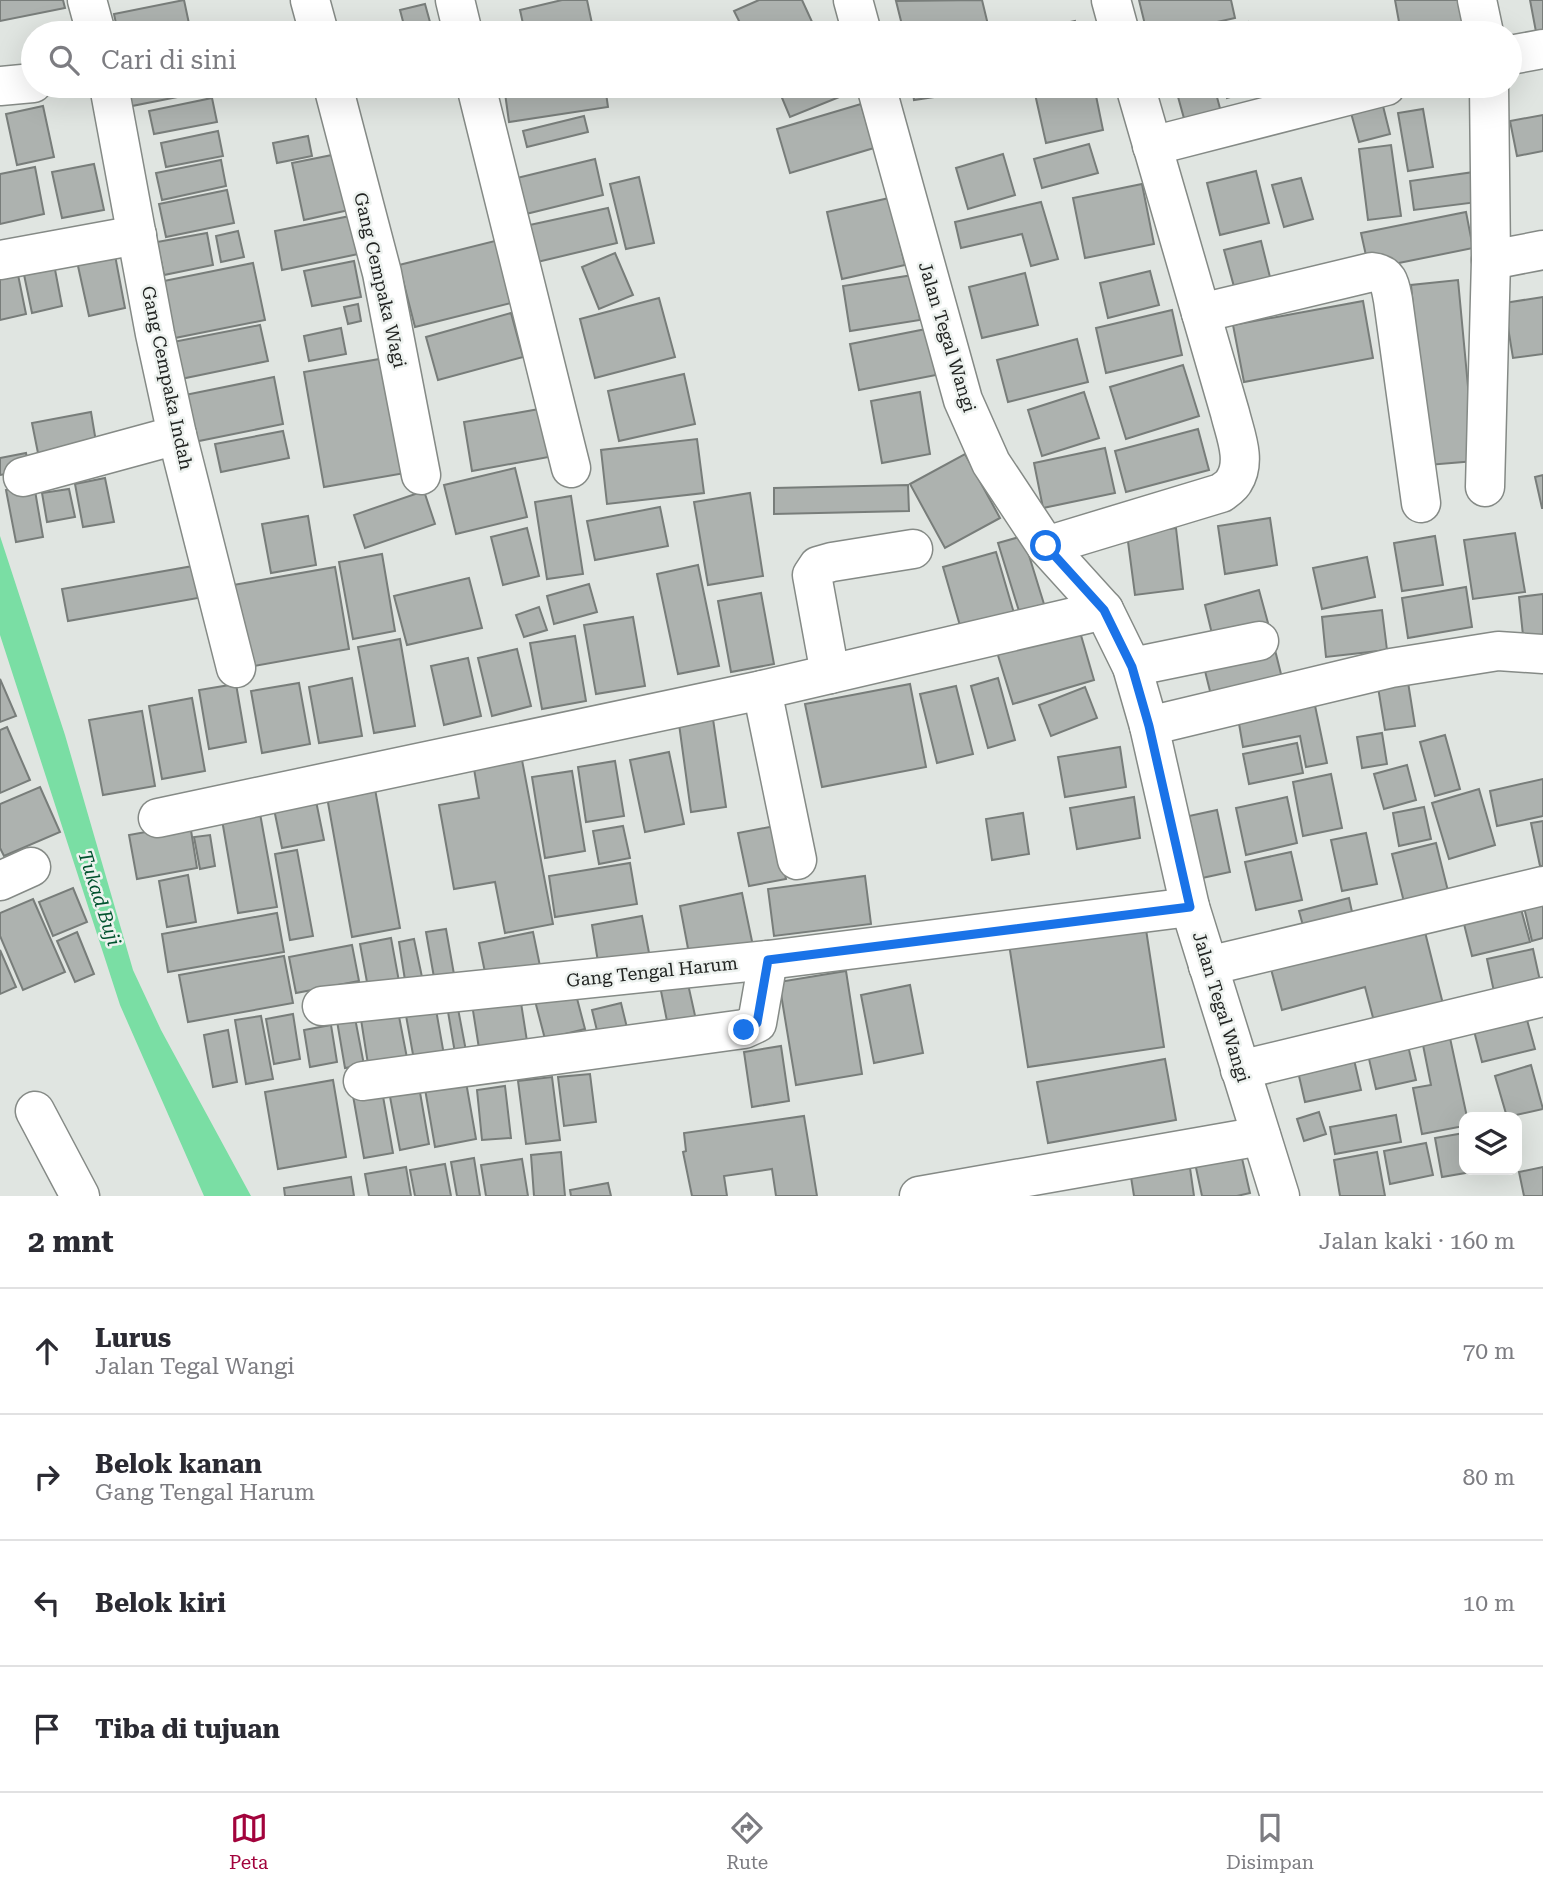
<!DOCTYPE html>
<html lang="id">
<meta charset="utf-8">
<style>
body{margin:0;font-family:"Roboto Serif",serif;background:#f2f2f3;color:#2b2b33}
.controls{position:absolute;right:21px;bottom:21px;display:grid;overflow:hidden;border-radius:14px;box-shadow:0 7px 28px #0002}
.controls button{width:63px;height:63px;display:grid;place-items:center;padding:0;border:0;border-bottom:2px solid #e1e1e2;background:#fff;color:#2b2b33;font:35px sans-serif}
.stop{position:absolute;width:21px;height:21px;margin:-16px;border:5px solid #1a73e8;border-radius:50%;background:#fff}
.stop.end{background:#1a73e8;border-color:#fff;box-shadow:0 2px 7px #0008}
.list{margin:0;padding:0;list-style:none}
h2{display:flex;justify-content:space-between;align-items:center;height:91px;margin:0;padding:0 28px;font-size:30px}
h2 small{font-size:23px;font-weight:400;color:#7c7c81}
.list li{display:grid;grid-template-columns:46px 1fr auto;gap:21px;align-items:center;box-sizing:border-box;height:126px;padding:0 28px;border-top:2px solid #e1e1e2}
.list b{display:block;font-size:26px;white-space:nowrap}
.list p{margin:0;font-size:23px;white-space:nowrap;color:#7c7c81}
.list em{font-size:23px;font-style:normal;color:#7c7c81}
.icon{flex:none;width:38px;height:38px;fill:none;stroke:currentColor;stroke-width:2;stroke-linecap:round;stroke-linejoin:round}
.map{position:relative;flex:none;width:1543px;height:1196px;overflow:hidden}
.search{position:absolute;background:#fff;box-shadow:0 7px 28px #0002;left:21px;right:21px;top:21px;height:77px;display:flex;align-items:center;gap:18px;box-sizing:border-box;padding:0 24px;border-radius:38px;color:#7c7c81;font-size:26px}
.sheet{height:595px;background:#fff}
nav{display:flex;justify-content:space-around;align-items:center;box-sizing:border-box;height:98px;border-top:2px solid #e1e1e2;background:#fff;font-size:19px;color:#7c7c81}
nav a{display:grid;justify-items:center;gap:4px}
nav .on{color:#a2033c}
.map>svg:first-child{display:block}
.water{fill:#7adea4}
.building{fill:#adb2af;stroke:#787d7a;stroke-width:2}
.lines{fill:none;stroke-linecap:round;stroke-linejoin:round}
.minor-casing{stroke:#858a86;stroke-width:41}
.minor{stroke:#fff;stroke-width:38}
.route{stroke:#1a73e8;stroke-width:9}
.labels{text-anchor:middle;stroke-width:5;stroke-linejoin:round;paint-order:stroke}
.street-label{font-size:18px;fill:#222422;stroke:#edf2ef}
.water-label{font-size:19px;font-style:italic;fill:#00522e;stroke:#edf2ef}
</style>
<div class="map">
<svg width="1543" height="1196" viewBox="0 0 1543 1196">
<rect width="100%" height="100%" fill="#e0e5e1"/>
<polygon class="water" points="0,536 65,735 133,970 161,1030 251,1196 204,1196 120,1005 0,635"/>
<g class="building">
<polygon points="0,0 63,0 65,8 0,21"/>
<polygon points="184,0 191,33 118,33 114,14"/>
<polygon points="562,0 587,0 594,33 525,33 520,10"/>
<polygon points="759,0 802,0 813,24 792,33 745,33 734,11"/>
<polygon points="982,0 989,29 970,33 904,33 896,1"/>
<polygon points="1139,0 1231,0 1235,18 1168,33 1147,33"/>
<polygon points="1395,0 1470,0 1475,29 1452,33 1401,33"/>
<polygon points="1530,0 1543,0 1543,36 1537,37"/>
<polygon points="425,4 433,33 406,33 400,10"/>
<polygon points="1075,21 1078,33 1020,33"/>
<polygon points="1248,22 1251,33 1209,33"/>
<polygon points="127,86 208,86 208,91 132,106"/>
<polygon points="504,86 605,86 608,107 509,122"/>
<polygon points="777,86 864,86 864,87 790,117"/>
<polygon points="912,86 960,86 961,93 914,100"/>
<polygon points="1070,86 1094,86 1103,130 1046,143 1035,94"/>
<polygon points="1175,86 1214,86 1221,112 1185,122"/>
<polygon points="1224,86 1264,86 1265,87 1227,98"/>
<polygon points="1380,94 1390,134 1359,142 1348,102"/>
<polygon points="212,98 217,122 154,134 149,111"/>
<polygon points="861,104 874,148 790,173 777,129"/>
<polygon points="43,106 54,157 17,165 6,114"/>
<polygon points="1423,109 1433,167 1408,171 1398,113"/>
<polygon points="1543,115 1543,151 1517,156 1510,121"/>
<polygon points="584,116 588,132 527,147 523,131"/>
<polygon points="218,131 223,156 166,167 161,143"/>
<polygon points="308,136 312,156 277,163 273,143"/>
<polygon points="1089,144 1098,173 1042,188 1034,159"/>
<polygon points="1391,145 1401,216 1368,220 1359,149"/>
<polygon points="337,154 349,210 304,220 292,163"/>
<polygon points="1003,154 1015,195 968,209 956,168"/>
<polygon points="595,159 603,195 526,214 517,178"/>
<polygon points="221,160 226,186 162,200 156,173"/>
<polygon points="94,164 104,210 62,218 52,172"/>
<polygon points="35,167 44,214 0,224 0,174"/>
<polygon points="1256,171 1269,223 1220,235 1207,183"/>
<polygon points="1474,172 1478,202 1414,210 1410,181"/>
<polygon points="639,177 654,243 626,249 610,184"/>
<polygon points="1301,178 1313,219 1284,227 1272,185"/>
<polygon points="1142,184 1154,244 1085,258 1073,198"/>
<polygon points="227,190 234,223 166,237 159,204"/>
<polygon points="889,198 905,265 842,279 827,212"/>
<polygon points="1041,202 1058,259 1031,266 1022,234 961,248 955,222"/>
<polygon points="608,208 617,243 533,263 525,226"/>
<polygon points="1466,212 1473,248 1369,269 1361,233"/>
<polygon points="355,215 363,253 282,270 275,231"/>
<polygon points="238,231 244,257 221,262 216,236"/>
<polygon points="207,233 213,265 164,275 157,242"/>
<polygon points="511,237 527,299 415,327 399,265"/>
<polygon points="1261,241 1272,285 1236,294 1224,250"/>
<polygon points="114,250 125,308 89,316 76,257"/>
<polygon points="615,253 633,295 599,309 582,267"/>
<polygon points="53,259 62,306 32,313 22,265"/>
<polygon points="354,261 361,297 312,306 304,271"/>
<polygon points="253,263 265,320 165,340 154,283"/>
<polygon points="16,265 26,314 0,320 0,269"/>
<polygon points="1150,271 1159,305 1108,318 1100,283"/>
<polygon points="1025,273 1038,325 982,338 969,287"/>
<polygon points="913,275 920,320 850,331 843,286"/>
<polygon points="1458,280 1475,461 1428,465 1411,285"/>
<polygon points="1543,297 1543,354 1513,358 1504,303"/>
<polygon points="659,298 675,357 595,378 580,319"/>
<polygon points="1363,301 1373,358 1244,382 1233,325"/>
<polygon points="358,304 361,321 348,324 344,307"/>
<polygon points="1172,310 1182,355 1106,373 1096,328"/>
<polygon points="511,313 523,357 438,380 426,337"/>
<polygon points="260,325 268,361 176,380 168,343"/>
<polygon points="341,328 346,354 309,361 304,336"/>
<polygon points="926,329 936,375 859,390 850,344"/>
<polygon points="1077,339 1088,382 1008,402 997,360"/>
<polygon points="391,357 411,472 324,487 304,372"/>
<polygon points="1183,365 1199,416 1126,439 1110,387"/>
<polygon points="684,374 695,424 619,441 608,391"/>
<polygon points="274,377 283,424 194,442 185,395"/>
<polygon points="920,392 930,454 882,463 871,401"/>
<polygon points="1084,392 1099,438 1042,456 1028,410"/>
<polygon points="545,408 554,456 472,471 464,422"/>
<polygon points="91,412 97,448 39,458 32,423"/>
<polygon points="1198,429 1209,470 1126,492 1115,451"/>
<polygon points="283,431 289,458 221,472 215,444"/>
<polygon points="697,439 704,493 607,504 601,450"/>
<polygon points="1105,448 1115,493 1043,508 1034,463"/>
<polygon points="26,453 29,470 0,475 0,458"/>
<polygon points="965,454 1000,518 945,548 910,484"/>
<polygon points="515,468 527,517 456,534 444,485"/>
<polygon points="1543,475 1543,508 1542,508 1535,477"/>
<polygon points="105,478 114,522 83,527 75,484"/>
<polygon points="34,485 43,537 16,542 6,490"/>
<polygon points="908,485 909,511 774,514 774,488"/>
<polygon points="69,489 75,517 47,522 42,493"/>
<polygon points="424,491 435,524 365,548 354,515"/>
<polygon points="750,493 763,576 708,585 694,502"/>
<polygon points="571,496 583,574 547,579 535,502"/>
<polygon points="660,507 668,546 595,560 587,521"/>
<polygon points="308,516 316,565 271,573 262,524"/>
<polygon points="1270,518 1277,565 1225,574 1218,526"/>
<polygon points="527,528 539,576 503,585 491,537"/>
<polygon points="1176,528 1183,589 1135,595 1127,534"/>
<polygon points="1515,533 1525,592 1473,599 1464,540"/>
<polygon points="1023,536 1048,617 1023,624 998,543"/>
<polygon points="1435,536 1443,585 1402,591 1394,543"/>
<polygon points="996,552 1016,620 963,636 943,567"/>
<polygon points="382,554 395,631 353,639 339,562"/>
<polygon points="1367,557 1375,597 1322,609 1313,568"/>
<polygon points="698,565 719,666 678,674 657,574"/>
<polygon points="193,566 198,598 68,621 62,589"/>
<polygon points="335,567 349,649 248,667 233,585"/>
<polygon points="469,578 482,628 407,645 394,596"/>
<polygon points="589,584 597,612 554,624 547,596"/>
<polygon points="1466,587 1472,627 1408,638 1402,598"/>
<polygon points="1259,590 1268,623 1213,638 1205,605"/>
<polygon points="761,593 774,664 731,672 718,601"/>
<polygon points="1543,594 1543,643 1524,645 1519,597"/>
<polygon points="539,607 547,630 524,637 516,615"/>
<polygon points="1382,610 1387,650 1326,657 1322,617"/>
<polygon points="633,617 645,686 596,694 584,625"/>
<polygon points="1078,625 1094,680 1013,704 996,649"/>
<polygon points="575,636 586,701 542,709 530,643"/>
<polygon points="400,639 415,726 374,733 358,647"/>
<polygon points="1274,646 1284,686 1213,703 1203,663"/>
<polygon points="517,649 531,706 492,716 478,658"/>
<polygon points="468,658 481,716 444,725 431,666"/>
<polygon points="1407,676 1415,726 1385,730 1377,681"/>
<polygon points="352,678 362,736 319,743 309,687"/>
<polygon points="998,678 1015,740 988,748 971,686"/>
<polygon points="0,679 16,716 0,722"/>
<polygon points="299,683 310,744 262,753 251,691"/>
<polygon points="236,684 246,742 209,749 199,690"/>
<polygon points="910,684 926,767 822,787 805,704"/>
<polygon points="956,686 973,754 937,763 920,694"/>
<polygon points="1085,687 1097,718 1051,736 1039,705"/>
<polygon points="1313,696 1327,763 1306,767 1300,736 1243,747 1237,712"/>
<polygon points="192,698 205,771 162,779 149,706"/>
<polygon points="142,711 155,786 103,795 89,720"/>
<polygon points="713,719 726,807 691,812 679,724"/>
<polygon points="7,727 30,780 0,793 0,730"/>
<polygon points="1382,733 1387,764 1362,768 1357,737"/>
<polygon points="1445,735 1460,789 1435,796 1420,742"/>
<polygon points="1297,743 1303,773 1249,784 1243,754"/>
<polygon points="1120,747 1126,787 1065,797 1058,757"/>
<polygon points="669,752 684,824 645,832 630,760"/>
<polygon points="522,760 553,924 505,933 495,882 454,889 439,805 479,798 474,769"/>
<polygon points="615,761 624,816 586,822 578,767"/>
<polygon points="1407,765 1416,800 1384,809 1374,774"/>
<polygon points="572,771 585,851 545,858 532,777"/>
<polygon points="1331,774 1342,828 1303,836 1293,782"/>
<polygon points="1543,779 1543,816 1497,826 1490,791"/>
<polygon points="40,787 60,832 4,856 0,848 0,804"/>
<polygon points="375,789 400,928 352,937 327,797"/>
<polygon points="1479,789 1495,845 1449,859 1432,803"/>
<polygon points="1134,797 1140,838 1077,849 1070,808"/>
<polygon points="1287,797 1297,843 1246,855 1236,808"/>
<polygon points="316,801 324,840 282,848 274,809"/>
<polygon points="1424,807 1431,839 1399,846 1393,813"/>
<polygon points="259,808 277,907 238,913 221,814"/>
<polygon points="1217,810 1230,872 1202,878 1189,816"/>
<polygon points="1023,813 1029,854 992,860 986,819"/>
<polygon points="1543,821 1543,866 1540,866 1531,823"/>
<polygon points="190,824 197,868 137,879 129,835"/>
<polygon points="623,826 630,858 599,864 593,831"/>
<polygon points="775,826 786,879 749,886 738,833"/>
<polygon points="1366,833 1377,884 1342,891 1331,840"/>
<polygon points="210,835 215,866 200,869 194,837"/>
<polygon points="1436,843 1448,891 1404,902 1392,854"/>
<polygon points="297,850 313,936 290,940 275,854"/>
<polygon points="1291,852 1302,900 1256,910 1245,862"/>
<polygon points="630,863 637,904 555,917 549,876"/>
<polygon points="188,875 196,922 167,927 159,881"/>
<polygon points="865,876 871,924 774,936 768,889"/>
<polygon points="73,888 87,922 53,936 39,902"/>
<polygon points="742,893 753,946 690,959 680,906"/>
<polygon points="1349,898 1354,921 1305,933 1299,911"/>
<polygon points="1543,898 1543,938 1532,941 1523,903"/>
<polygon points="33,899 65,972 23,990 0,936 0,913"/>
<polygon points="1521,909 1530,942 1472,956 1464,924"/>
<polygon points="277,913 284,952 168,972 162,934"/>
<polygon points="642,916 650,958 599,968 592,925"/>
<polygon points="1145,923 1164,1047 1028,1067 1009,944"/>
<polygon points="1424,928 1445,1012 1376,1029 1365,987 1282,1010 1271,969"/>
<polygon points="446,929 455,980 435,983 426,932"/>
<polygon points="77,932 94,974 75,982 57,941"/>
<polygon points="533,932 541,971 487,982 479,943"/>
<polygon points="391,938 400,987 369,993 360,944"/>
<polygon points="414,939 422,977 405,980 399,942"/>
<polygon points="352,945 359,981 296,993 289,957"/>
<polygon points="1533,949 1542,990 1496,1001 1487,959"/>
<polygon points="0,950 16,987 0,994"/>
<polygon points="284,956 293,1003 188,1022 179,975"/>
<polygon points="846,971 862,1074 796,1085 779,982"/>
<polygon points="686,975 696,1020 668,1026 659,981"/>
<polygon points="910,985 923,1053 874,1063 861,995"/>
<polygon points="574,987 585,1029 545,1039 534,997"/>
<polygon points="519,990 529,1054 481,1061 471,998"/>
<polygon points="456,998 466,1051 455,1053 446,1000"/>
<polygon points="621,1003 629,1036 600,1043 592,1010"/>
<polygon points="435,1004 444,1055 414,1060 405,1010"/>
<polygon points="397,1006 407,1058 368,1064 360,1013"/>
<polygon points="1524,1009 1535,1049 1482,1062 1472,1023"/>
<polygon points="293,1014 300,1059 274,1064 266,1019"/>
<polygon points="261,1016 273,1079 246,1084 235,1020"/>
<polygon points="355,1018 364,1065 345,1068 337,1021"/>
<polygon points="1447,1024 1467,1117 1464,1117 1464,1126 1422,1134 1413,1088 1431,1085 1420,1030"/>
<polygon points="331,1025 337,1062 310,1067 304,1030"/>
<polygon points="228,1030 237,1082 213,1087 204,1035"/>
<polygon points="1406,1037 1416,1080 1376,1089 1366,1046"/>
<polygon points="781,1046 789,1101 752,1107 744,1052"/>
<polygon points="1352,1051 1361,1090 1305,1102 1296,1063"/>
<polygon points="1165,1059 1176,1120 1048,1143 1037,1082"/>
<polygon points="1531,1065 1543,1109 1507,1117 1495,1076"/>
<polygon points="590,1074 596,1122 564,1126 558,1077"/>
<polygon points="552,1077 560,1140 526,1144 518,1081"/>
<polygon points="333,1080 346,1157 278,1169 265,1092"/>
<polygon points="418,1081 429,1144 400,1150 388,1086"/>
<polygon points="466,1082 476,1139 435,1147 425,1089"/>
<polygon points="381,1085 393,1153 364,1158 352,1090"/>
<polygon points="505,1086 511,1138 482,1140 477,1090"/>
<polygon points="1319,1112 1326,1134 1304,1141 1297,1119"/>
<polygon points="1396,1115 1401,1142 1335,1154 1330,1127"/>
<polygon points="804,1116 817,1196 776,1196 772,1169 724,1176 727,1196 692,1196 683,1152 686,1151 684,1133"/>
<polygon points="1464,1133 1464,1170 1483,1170 1442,1177 1435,1138"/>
<polygon points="1426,1143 1433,1175 1390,1184 1384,1151"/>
<polygon points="561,1152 565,1196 534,1196 531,1155"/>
<polygon points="1377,1152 1385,1196 1340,1196 1334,1160"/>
<polygon points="1241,1154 1250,1193 1237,1196 1202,1196 1195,1163"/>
<polygon points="474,1158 480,1196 457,1196 451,1162"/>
<polygon points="522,1159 528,1196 486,1196 481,1165"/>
<polygon points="445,1164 451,1196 415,1196 410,1170"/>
<polygon points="406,1167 411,1196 369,1196 365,1174"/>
<polygon points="1543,1167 1543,1196 1524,1196 1519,1172"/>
<polygon points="1190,1168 1194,1196 1134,1196 1131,1177"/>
<polygon points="351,1177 354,1196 285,1196 284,1188"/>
<polygon points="608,1183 611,1196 571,1196 570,1190"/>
</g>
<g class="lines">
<g class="minor-casing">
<g id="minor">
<polyline points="87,0 96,33"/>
<polyline points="310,0 319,33"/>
<polyline points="455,0 463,33"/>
<polyline points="853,0 862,33"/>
<polyline points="1111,0 1120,33"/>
<polyline points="1477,0 1484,33"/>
<polyline points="1510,55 1543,49"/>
<polyline points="0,86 33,83"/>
<polyline points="109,86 155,334 177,435 236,668"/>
<polyline points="333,86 382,273 421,475"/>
<polyline points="476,86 571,468"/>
<polyline points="876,86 963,400 991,463 1046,546 1104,610 1132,667 1149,726 1190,907 1280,1196"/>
<polyline points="1152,146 1386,86"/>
<polyline points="0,260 137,235"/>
<polyline points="1491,260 1543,250"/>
<path d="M1201 313 1372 272C1389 274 1390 284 1393 300L1421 503"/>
<polyline points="23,477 177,435"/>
<polyline points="1485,487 1491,260 1489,86"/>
<path d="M1046 546 1221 493C1225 490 1232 486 1234 481 1247 461 1235 434 1230 413L1135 86"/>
<polyline points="1132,667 1259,641"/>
<polyline points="830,674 812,575 818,566 832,562 913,549"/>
<polyline points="762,690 797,860"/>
<polyline points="1149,726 1391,668 1498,651 1543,654"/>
<polyline points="158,818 762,690 1104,610"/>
<polyline points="0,881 31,867"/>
<polyline points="1208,966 1543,886"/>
<polyline points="322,1006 768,960 1190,907"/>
<polyline points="1240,1070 1543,997"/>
<polyline points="363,1081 744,1029 757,1023 768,960"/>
<polyline points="35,1111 80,1196"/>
<polyline points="919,1196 1261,1136"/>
</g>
</g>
<use href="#minor" class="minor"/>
</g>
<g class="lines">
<polyline class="route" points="744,1030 757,1023 768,960 1190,907 1149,726 1132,667 1104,610 1046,546"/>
</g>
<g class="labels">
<g class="street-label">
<text transform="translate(380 280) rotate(77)" y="6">Gang Cempaka Wagi</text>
<text transform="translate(947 337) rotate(73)" y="6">Jalan Tegal Wangi</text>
<text transform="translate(167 378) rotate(78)" y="6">Gang Cempaka Indah</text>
<text transform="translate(652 972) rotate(-6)" y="6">Gang Tengal Harum</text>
<text transform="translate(1221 1007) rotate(73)" y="6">Jalan Tegal Wangi</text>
</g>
<g class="water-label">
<text transform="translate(100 898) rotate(72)" y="7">Tukad Buji</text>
</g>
</g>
</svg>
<div class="controls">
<button><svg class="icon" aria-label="layers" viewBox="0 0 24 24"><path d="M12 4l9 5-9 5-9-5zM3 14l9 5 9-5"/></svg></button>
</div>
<div class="stop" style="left:1046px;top:546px"></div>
<div class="stop end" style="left:744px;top:1030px"></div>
<div class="search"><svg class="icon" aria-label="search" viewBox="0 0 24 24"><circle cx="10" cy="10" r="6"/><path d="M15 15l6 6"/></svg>Cari di sini</div>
</div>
<section class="sheet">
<h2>2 mnt<small>Jalan kaki · 160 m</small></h2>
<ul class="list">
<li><svg class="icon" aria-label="ahead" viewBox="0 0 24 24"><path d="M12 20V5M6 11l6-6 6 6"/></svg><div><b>Lurus</b><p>Jalan Tegal Wangi</p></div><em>70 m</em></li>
<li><svg class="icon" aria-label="right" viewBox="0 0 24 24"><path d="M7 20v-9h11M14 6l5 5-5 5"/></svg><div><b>Belok kanan</b><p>Gang Tengal Harum</p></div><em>80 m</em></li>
<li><svg class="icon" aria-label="left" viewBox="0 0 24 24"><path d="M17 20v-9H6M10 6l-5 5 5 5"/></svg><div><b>Belok kiri</b></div><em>10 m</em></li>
<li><svg class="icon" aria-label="arrive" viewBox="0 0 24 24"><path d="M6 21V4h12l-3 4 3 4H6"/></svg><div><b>Tiba di tujuan</b></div></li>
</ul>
</section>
<nav>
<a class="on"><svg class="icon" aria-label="map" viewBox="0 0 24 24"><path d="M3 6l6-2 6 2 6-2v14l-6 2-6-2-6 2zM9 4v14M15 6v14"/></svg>Peta</a>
<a><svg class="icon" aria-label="directions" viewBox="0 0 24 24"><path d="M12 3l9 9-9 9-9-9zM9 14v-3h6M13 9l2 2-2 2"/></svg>Rute</a>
<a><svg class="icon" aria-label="saved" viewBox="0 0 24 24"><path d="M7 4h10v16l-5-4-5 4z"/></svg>Disimpan</a>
</nav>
